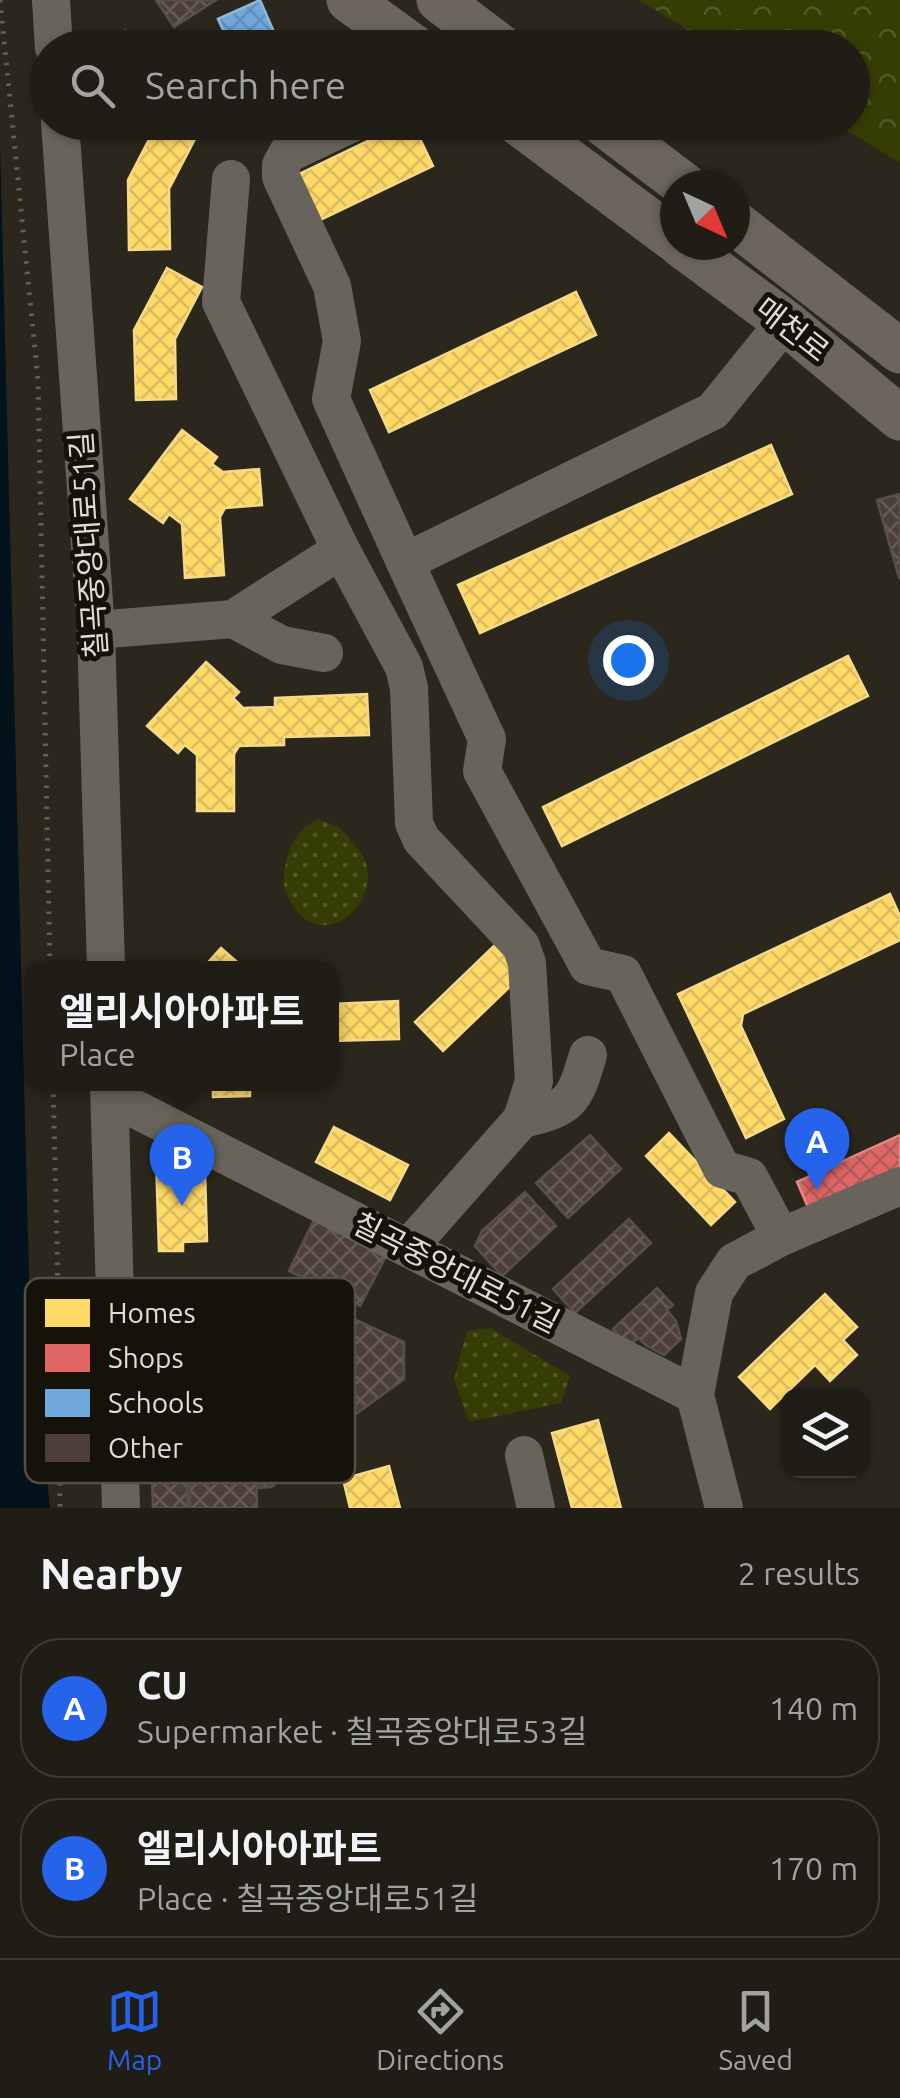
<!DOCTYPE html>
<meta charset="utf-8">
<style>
body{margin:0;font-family:Ubuntu,"Noto Sans KR",sans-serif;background:#28261f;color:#f1f3f6}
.controls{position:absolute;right:30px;bottom:30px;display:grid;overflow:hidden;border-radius:20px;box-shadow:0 2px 8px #0004}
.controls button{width:90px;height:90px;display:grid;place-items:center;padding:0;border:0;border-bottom:2px solid #3d3b35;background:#201d16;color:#f1f3f6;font:50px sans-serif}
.compass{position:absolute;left:660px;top:170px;width:90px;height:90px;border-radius:50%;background:#201d16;box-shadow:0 2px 8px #0004;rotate:136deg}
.you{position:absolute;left:628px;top:660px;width:35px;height:35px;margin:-25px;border:8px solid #fff;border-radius:50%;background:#1a73e8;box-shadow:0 0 0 15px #1a73e833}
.badge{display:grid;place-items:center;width:65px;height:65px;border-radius:50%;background:#2563eb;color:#fff;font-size:32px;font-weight:700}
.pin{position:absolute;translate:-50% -82px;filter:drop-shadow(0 2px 5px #0008)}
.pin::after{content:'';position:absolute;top:52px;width:35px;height:30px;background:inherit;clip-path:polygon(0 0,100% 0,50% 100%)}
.popup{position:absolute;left:24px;top:961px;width:315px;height:130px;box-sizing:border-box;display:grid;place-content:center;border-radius:20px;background:#201d16;filter:drop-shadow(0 2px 8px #0005);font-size:32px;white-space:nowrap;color:#a2a2a1}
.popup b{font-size:38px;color:#f1f3f6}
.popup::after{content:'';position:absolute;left:50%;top:100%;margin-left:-20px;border:20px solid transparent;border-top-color:#201d16}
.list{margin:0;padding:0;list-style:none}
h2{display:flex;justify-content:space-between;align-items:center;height:130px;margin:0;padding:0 40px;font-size:42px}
h2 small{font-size:32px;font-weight:400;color:#a2a2a1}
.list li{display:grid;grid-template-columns:65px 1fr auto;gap:30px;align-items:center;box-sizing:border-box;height:140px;margin:0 20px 20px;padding:0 20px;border:2px solid #3d3b35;border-radius:40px}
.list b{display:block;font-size:38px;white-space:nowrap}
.list p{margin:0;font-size:32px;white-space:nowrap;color:#a2a2a1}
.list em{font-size:32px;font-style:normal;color:#a2a2a1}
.icon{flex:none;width:55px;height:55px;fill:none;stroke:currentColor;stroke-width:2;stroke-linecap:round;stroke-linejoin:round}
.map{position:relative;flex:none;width:900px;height:1508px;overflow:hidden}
.search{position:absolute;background:#201d16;box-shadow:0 2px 8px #0004;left:30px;right:30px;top:30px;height:110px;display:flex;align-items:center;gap:25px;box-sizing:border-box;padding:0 35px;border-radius:55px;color:#a2a2a1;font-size:38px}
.sheet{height:450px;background:#201d16}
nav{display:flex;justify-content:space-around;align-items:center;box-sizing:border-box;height:140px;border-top:2px solid #3d3b35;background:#201d16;font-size:28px;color:#a2a2a1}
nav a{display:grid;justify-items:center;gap:5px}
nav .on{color:#2563eb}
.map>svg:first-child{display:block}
.forest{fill:url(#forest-crowns)}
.park{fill:url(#park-dots)}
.water{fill:#04121b}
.homes{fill:url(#homes-cross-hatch);stroke:#f6da86;stroke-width:2.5}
.shops{fill:url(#shops-cross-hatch);stroke:#e18986;stroke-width:2.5}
.schools{fill:url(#schools-cross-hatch);stroke:#92b8d9;stroke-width:2.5}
.building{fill:url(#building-cross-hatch);stroke:#56504b;stroke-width:2.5}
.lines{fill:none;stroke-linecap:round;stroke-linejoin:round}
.path{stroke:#636059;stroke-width:5;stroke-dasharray:2.5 8;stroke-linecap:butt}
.minor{stroke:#68645d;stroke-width:38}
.major{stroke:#6c655f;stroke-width:45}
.labels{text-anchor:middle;stroke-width:10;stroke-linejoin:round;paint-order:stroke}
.street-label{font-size:30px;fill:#e2dcd2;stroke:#15120a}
.key{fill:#15120a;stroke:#524f46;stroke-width:2.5}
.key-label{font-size:28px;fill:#e2dcd2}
</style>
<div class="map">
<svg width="900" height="1508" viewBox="0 0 900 1508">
<defs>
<pattern id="forest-crowns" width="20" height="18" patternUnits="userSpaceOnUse" patternTransform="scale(2.5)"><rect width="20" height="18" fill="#363d04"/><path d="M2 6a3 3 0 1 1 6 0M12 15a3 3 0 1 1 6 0" fill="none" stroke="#535828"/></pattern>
<pattern id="park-dots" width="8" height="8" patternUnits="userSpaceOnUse" patternTransform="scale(2.5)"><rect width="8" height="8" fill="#363d04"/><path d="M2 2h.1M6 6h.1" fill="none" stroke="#535828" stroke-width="1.8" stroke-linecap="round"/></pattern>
<pattern id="homes-cross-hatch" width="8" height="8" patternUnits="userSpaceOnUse" patternTransform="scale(2.5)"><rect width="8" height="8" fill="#ffd966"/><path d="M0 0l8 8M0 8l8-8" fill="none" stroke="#dabb5e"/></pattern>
<pattern id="shops-cross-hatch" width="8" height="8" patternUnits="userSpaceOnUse" patternTransform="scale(2.5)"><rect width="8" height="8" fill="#e06666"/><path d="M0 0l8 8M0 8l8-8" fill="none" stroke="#b15b5a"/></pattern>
<pattern id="schools-cross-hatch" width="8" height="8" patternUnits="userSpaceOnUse" patternTransform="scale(2.5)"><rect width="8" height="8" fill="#6fa8dc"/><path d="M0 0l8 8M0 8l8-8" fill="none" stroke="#648eb5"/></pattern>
<pattern id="building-cross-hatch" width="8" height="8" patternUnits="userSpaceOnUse" patternTransform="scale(2.5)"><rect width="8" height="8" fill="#4c3f3a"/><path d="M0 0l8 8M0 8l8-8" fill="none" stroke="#665a56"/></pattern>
</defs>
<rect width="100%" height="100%" fill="#2b271d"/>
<polygon class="forest" points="639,0 900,0 900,163 835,123 852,122 852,48 715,47"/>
<g class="park">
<path d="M318 819C325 822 333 824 339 828 345 832 350 840 355 846 358 850 362 853 364 858 384 902 323 956 292 904 286 893 283 888 284 876 287 849 294 832 318 819Z"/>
<polygon points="490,1328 570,1376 561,1403 469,1422 454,1379 467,1331"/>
</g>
<polygon class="water" points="0,143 30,1315 50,1508 0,1508"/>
<g class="homes">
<polygon points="158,122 169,122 196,137 169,189 170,249 129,250 128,180"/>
<polygon points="407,122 412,122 433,166 320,220 299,174"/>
<polygon points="167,268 202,287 175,339 176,399 136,400 134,330"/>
<polygon points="576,292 596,335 389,432 370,390"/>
<polygon points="182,430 217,457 212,464 223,472 259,469 262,505 225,508 220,517 224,575 185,578 182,524 169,514 163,523 130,499"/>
<polygon points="771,445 792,494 480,633 458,585"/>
<polygon points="848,656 868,696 562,846 543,807"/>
<polygon points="206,662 239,692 233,698 243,708 275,707 275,698 367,694 369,735 284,737 284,745 239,746 234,754 234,811 197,811 197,755 185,745 178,753 147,726"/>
<polygon points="890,894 900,916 900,940 743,1014 741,1026 784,1119 746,1138 678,994"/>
<polygon points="497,943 525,972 443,1051 415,1022"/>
<polygon points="221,948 244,968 203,968"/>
<polygon points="398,1001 399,1039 332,1041 332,1004"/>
<polygon points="213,1084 250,1084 250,1096 213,1097"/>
<polygon points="334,1127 408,1165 390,1200 316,1162"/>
<polygon points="669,1133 735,1202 711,1225 646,1156"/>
<polygon points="180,1157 181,1172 205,1171 207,1241 183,1242 183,1251 159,1251 156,1158"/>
<polygon points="825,1294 857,1327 843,1340 857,1355 830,1381 815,1365 770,1409 739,1377"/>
<polygon points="598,1420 621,1508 572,1508 552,1433"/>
<polygon points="389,1466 400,1508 350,1508 343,1479"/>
</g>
<polygon class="shops" points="900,1135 900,1172 810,1212 797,1182"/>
<polygon class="schools" points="260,0 281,48 231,48 218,19"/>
<g class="building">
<polygon points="156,0 216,0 174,27"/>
<polygon points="125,30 148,48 111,48"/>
<polygon points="900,494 900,578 899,578 877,500"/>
<polygon points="590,1135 621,1169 568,1218 536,1183"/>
<polygon points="525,1192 556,1226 502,1276 475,1246 482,1231"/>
<polygon points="629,1219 651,1243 575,1313 553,1289"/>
<polygon points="314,1220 386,1256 360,1306 289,1271"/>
<polygon points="657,1288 673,1305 667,1310 676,1321 681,1339 664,1355 647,1346 638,1338 629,1346 613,1329"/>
<polygon points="321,1304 404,1342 404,1379 349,1419 169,1434 160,1319"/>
<polygon points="299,1437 310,1458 271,1487 257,1488 256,1438"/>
<polygon points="256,1448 257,1508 190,1508 189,1450"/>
<polygon points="186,1451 188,1508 153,1508 151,1453"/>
</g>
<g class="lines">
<g class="path">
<polyline points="0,0 38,380 50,968"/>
<polyline points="53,1084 57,1241 60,1508"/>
</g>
<g class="minor">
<polyline points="51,0 54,48"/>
<polyline points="60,122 96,630 106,968"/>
<polyline points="354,122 287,154 281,165 281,177 332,286 342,341 331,399 405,562"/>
<polyline points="231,179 221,302 341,550 404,667 409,688 414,823 421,839 521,946 527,963 534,1081 522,1119 408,1248"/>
<polyline points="233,619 282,645 324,653"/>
<polyline points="96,630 233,619 341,550"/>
<polyline points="109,1084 121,1508"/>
<polyline points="110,1096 695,1395"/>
<path d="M522 1119C571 1108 574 1102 588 1055"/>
<polyline points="781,1237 749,1177 722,1169 623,974 588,966 482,771 487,739 405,562 713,411 785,322"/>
<polyline points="524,1455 536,1508"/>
<polyline points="724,1508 695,1395 714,1293 734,1262 781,1237 900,1186"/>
</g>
<g class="major">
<polyline points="349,0 415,48"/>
<polyline points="439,0 502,48"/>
<polyline points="517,122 675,240"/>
<polyline points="601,122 684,185"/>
<polyline points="735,223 900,351"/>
<polyline points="681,245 785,322 900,418"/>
</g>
</g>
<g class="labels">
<g class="street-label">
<text transform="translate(792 330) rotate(38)" y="10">매천로</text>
<text transform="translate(89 545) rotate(-94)" y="10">칠곡중앙대로51길</text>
<text transform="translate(456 1273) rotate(27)" y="10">칠곡중앙대로51길</text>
</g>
</g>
<rect x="25" y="1278" width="330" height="205" rx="15" class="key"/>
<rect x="45" y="1299" width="45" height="28" fill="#ffd966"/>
<rect x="45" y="1344" width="45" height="28" fill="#e06666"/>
<rect x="45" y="1389" width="45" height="28" fill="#6fa8dc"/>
<rect x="45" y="1434" width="45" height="28" fill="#4c3f3a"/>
<g class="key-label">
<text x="108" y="1323">Homes</text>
<text x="108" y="1368">Shops</text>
<text x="108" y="1413">Schools</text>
<text x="108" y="1458">Other</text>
</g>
</svg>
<div class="controls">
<button><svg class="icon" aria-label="layers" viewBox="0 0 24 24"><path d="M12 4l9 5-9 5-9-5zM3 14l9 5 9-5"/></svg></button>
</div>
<svg class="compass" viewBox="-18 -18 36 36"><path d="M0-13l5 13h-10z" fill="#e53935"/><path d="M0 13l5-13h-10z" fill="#a2a2a1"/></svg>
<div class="you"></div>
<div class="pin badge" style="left:817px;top:1190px">A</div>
<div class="pin badge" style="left:182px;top:1206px">B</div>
<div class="popup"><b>엘리시아아파트</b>Place</div>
<div class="search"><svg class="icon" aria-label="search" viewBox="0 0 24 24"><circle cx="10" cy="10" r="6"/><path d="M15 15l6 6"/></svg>Search here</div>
</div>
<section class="sheet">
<h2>Nearby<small>2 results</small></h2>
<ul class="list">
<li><span class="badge">A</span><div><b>CU</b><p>Supermarket · 칠곡중앙대로53길</p></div><em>140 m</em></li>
<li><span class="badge">B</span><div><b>엘리시아아파트</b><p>Place · 칠곡중앙대로51길</p></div><em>170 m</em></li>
</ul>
</section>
<nav>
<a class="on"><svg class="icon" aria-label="map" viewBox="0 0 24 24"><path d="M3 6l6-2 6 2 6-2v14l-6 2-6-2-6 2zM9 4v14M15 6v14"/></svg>Map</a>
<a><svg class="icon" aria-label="directions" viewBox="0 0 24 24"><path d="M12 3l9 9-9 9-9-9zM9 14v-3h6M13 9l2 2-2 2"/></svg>Directions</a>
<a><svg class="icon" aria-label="saved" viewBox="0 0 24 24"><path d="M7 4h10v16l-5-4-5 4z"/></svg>Saved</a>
</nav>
